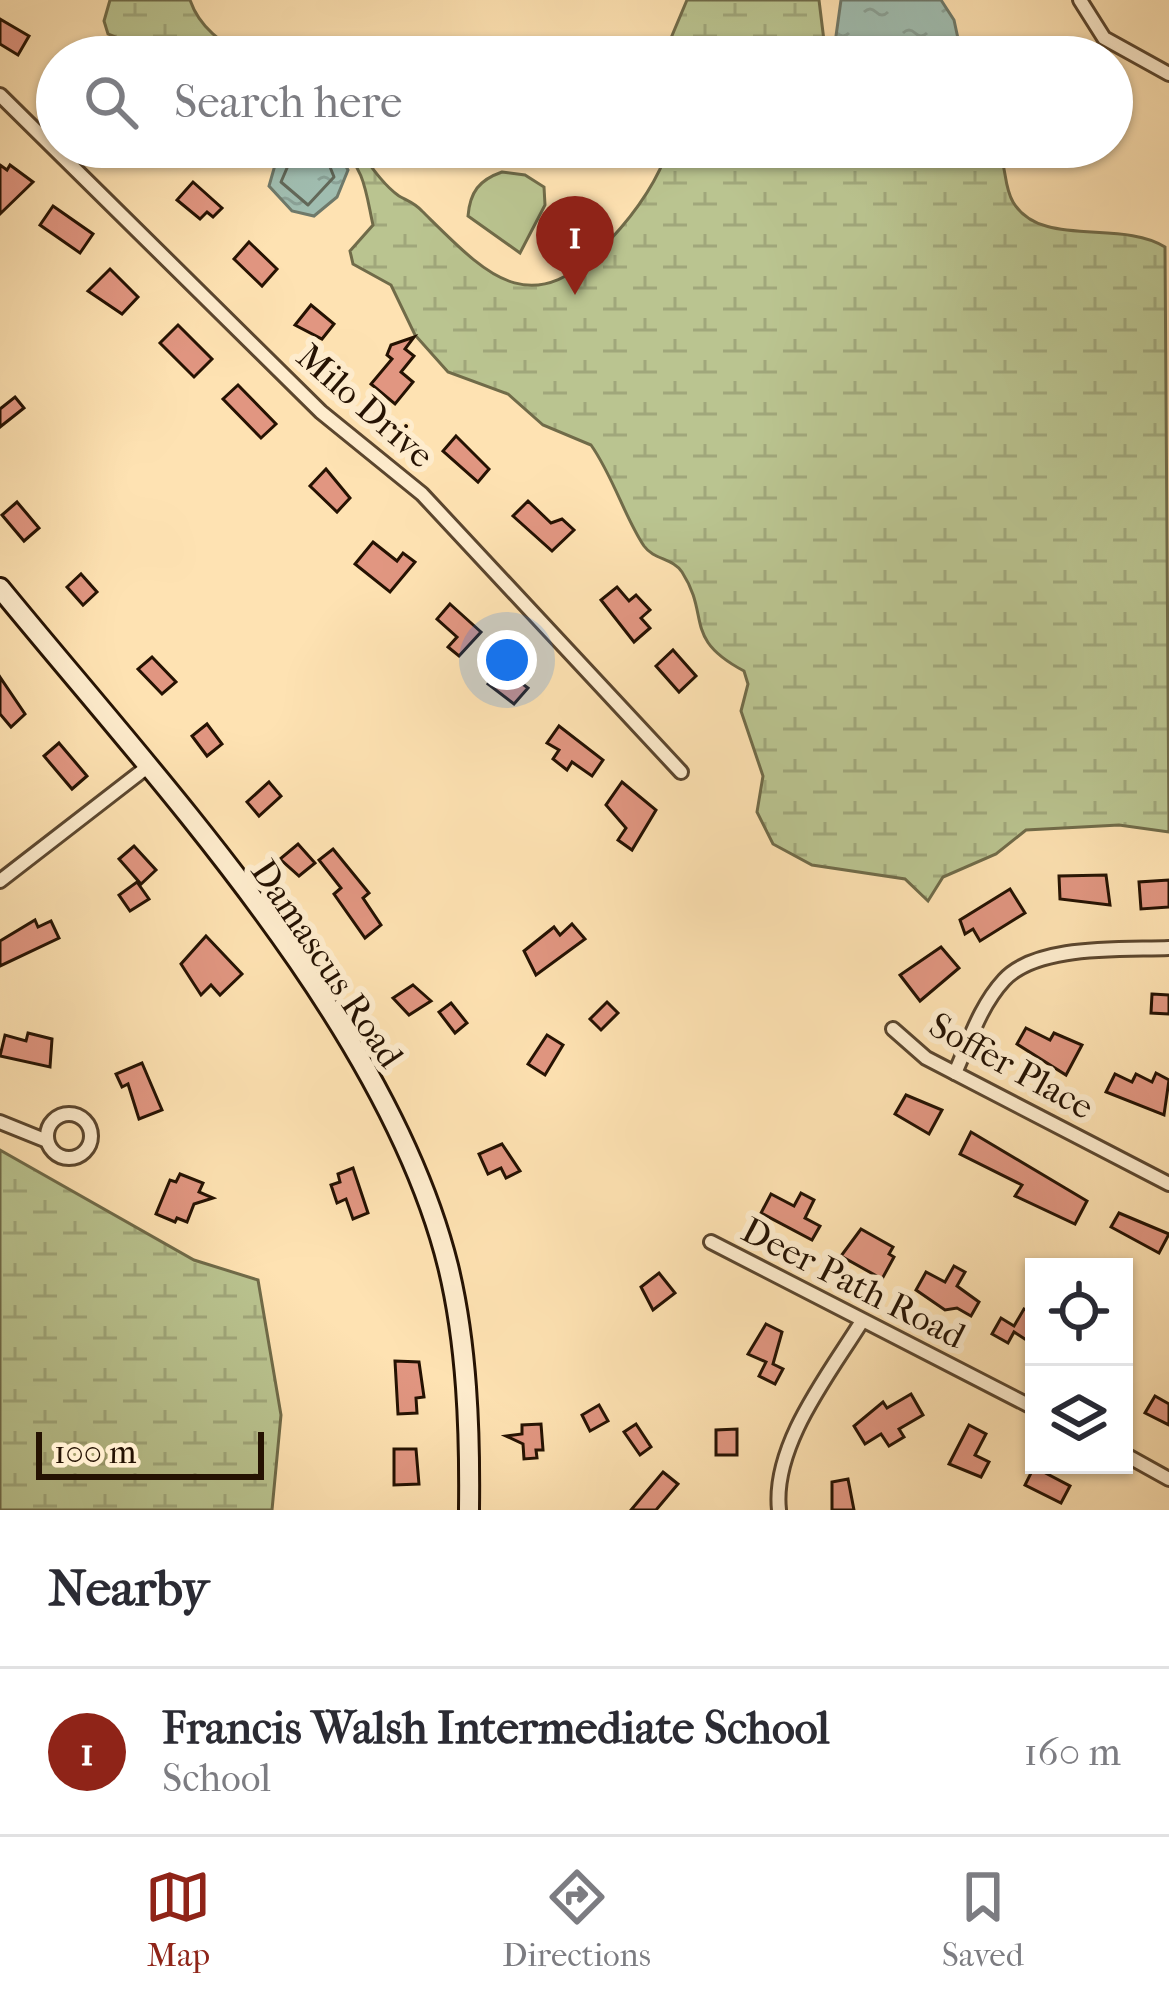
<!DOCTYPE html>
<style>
body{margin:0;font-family:"IM FELL French Canon",serif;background:#f2f2f3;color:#2b2b33}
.controls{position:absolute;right:36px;bottom:36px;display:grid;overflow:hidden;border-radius:0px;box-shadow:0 3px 9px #0004}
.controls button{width:108px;height:108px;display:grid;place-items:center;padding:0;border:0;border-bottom:3px solid #e1e1e2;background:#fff;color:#2b2b33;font:60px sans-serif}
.scale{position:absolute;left:36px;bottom:30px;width:228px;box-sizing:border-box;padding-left:12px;border:6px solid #251202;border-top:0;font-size:33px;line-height:42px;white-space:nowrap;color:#251202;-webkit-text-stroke:9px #feeccd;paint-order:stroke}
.you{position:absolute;left:507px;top:660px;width:42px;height:42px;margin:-30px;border:9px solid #fff;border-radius:50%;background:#1a73e8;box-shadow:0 0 0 18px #1a73e833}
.badge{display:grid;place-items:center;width:78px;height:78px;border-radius:50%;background:#8f2418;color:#fff;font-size:39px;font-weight:700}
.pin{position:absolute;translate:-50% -99px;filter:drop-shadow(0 3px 6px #0008)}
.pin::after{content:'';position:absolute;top:63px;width:42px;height:36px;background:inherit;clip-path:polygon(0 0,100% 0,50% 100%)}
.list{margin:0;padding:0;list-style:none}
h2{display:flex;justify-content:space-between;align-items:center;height:156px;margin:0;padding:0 48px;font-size:51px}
h2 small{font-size:39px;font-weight:400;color:#7c7c81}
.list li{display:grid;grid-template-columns:78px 1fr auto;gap:36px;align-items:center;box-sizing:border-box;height:168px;padding:0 48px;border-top:3px solid #e1e1e2}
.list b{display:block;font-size:45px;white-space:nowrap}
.list p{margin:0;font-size:39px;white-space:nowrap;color:#7c7c81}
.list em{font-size:39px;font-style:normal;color:#7c7c81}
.icon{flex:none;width:66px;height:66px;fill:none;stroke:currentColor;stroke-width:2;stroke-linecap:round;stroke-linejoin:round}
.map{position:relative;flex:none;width:1169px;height:1510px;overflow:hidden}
.search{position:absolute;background:#fff;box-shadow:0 3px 9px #0004;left:36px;right:36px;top:36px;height:132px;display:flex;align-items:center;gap:30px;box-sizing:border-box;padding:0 42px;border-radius:66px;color:#7c7c81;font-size:45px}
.sheet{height:324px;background:#fff}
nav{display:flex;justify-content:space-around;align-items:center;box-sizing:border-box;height:168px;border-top:3px solid #e1e1e2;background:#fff;font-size:33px;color:#7c7c81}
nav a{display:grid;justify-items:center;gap:6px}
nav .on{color:#8f2418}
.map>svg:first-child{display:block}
.wetland{fill:url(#wetland-marsh);stroke:#706b49;stroke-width:3}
.garden{fill:#bac490;stroke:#706b49;stroke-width:3}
.water{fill:url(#water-ripples);stroke:#6f796a;stroke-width:3}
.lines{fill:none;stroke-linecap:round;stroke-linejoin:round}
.shore{stroke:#626859;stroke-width:3}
.building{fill:#e19681;stroke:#251202;stroke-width:3}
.street-casing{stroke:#5b462e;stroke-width:18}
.secondary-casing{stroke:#251202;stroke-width:24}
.street{stroke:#feeccd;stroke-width:12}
.secondary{stroke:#feeccd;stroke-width:18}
.labels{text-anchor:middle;stroke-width:12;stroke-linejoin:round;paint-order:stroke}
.street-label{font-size:36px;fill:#251202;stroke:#feeccd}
</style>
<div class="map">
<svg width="1169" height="1510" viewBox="0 0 1169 1510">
<defs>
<pattern id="wetland-marsh" width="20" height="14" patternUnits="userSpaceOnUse" patternTransform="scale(3)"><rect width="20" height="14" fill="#bac490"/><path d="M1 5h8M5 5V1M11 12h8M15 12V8" fill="none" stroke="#a0a77b"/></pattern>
<pattern id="water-ripples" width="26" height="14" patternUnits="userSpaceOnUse" patternTransform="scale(3)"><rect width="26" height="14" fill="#a0bdb0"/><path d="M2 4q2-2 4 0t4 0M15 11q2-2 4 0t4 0" fill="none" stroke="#8aa196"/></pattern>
</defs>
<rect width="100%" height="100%" fill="#fee2b2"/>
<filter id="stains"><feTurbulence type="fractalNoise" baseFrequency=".00167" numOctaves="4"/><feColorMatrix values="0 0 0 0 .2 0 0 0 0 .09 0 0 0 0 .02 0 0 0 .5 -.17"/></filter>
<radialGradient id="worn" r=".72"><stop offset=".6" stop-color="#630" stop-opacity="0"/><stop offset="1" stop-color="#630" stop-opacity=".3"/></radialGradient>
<g class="wetland">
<path d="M110 0H190C200 29 222 42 247 57H162L108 34 104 21Z"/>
<polygon points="687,0 819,0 826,57 663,57"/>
<path d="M339 147H357C369 163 382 184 399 196 408 201 415 203 422 211 488 276 530 325 610 240 636 212 657 183 669 147H997C1007 164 1003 185 1013 202 1041 249 1121 219 1165 247L1169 832 1119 825 1026 830 996 854 943 877 928 901 905 879 812 865 773 844 757 812 763 776 741 711 748 684 744 671C682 638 711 617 682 572 673 558 654 560 644 546 625 518 613 476 591 445L543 425 508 394 448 372 415 335 391 285 353 264 350 251 373 225C366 194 365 167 339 147Z"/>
<polygon points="0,1150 194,1260 258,1280 281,1415 272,1510 0,1510"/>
</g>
<path class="garden" d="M502 172 525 175 544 187 545 205 520 253 468 216C470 192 479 180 502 172Z"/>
<g class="water">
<polygon points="841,0 941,0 954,20 962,57 841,57 836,36"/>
<path d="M294 147C319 147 336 145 348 170L337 197 314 216 292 211 269 186 277 158Z"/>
</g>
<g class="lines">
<polyline class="shore" points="296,147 281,182 308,205 334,177 322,147"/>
</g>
<g class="building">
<polygon points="0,19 29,36 18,55 0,44"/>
<polygon points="0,165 7,170 10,165 33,182 0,214"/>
<polygon points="193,182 222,208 213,217 207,212 200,219 177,200"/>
<polygon points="53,206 93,234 80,253 40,225"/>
<polygon points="249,242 277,269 262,286 234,259"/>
<polygon points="110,269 138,297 122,314 88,291"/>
<polygon points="311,305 334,324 322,339 295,325"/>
<polygon points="178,325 212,359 194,377 160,343"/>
<polygon points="414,337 405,349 414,356 401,372 413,382 395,404 371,384 392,359 387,355 391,345"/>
<polygon points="238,385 276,424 261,438 223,399"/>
<polygon points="15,397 24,408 0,427 0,409"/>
<polygon points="456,436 489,469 478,482 443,451"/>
<polygon points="326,469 350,498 337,512 310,486"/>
<polygon points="528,501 551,523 562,519 574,530 552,551 513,516"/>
<polygon points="17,502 39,528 24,541 2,515"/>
<polygon points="373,542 397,561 403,553 415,562 390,592 355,564"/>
<polygon points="81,574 97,592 83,605 67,587"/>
<polygon points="617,587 629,601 636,595 650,610 641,618 650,628 634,642 601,600"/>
<polygon points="450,604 481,632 459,656 448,647 457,637 437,619"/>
<polygon points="673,650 696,676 679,692 656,666"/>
<polygon points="152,657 176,682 162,694 138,669"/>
<polygon points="501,668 528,688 514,704 488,684"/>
<polygon points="0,677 25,714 11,727 0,714"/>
<polygon points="207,724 222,744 207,756 192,736"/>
<polygon points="559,726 603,760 592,776 572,762 567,770 553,759 559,750 547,743"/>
<polygon points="59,743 87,776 72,789 44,756"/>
<polygon points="269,782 281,796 259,816 247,802"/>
<polygon points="622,782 656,810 632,850 618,840 626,828 606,805"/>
<polygon points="298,844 315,863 299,876 280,859"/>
<polygon points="134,846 156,870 141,884 119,859"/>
<polygon points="333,849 369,893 363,898 381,925 365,938 334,894 341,888 319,860"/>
<polygon points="1106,875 1110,905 1060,899 1059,876"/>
<polygon points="1169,880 1169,907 1141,909 1139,882"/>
<polygon points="137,882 149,899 130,911 119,895"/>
<polygon points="1010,889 1025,913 980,941 973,929 965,934 960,920"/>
<polygon points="35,920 38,927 51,921 59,938 0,966 0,941"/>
<polygon points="572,924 585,939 536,975 524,951 554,927 560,935"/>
<polygon points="206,936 242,974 220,995 211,985 201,995 181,964"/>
<polygon points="941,947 959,968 920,1001 900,975"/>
<polygon points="413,985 431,1001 409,1015 393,998"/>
<polygon points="1152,994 1169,995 1169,1014 1151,1013"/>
<polygon points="607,1002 618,1013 601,1030 590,1019"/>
<polygon points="451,1003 467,1023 455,1033 439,1012"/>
<polygon points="1026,1028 1050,1040 1054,1033 1082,1045 1066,1075 1017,1044"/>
<polygon points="28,1033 52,1039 50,1067 0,1056 5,1035 26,1041"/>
<polygon points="547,1035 563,1045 545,1075 528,1064"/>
<polygon points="142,1063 162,1110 139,1119 128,1084 122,1087 116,1074"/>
<polygon points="1156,1073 1169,1080 1164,1115 1106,1092 1115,1074 1132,1082 1136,1074 1152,1082"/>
<polygon points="906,1095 942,1110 929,1134 895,1114"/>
<polygon points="971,1132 1087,1201 1075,1224 1015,1196 1022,1185 960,1154"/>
<polygon points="502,1144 520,1171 506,1178 501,1168 488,1174 479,1154"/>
<polygon points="353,1168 368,1213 353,1219 346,1199 337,1203 331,1185 340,1182 338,1174"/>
<polygon points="180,1174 203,1183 199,1192 213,1198 194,1204 187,1222 177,1218 175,1222 156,1214 170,1180 176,1182"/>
<polygon points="801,1193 814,1200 805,1218 820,1226 812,1240 761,1213 771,1194 794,1206"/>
<polygon points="1119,1213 1169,1234 1159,1253 1111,1227"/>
<polygon points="861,1229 893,1247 889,1254 894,1257 882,1279 841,1256"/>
<polygon points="954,1266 965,1272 957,1286 979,1302 971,1316 957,1308 945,1310 916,1290 926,1272 945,1282"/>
<polygon points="659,1273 675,1293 653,1310 641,1287"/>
<polygon points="1024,1309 1034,1314 1028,1341 1014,1332 1008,1343 992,1334 1001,1318 1014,1326"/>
<polygon points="766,1324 782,1332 773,1364 783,1369 775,1384 759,1376 766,1362 748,1354"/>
<polygon points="395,1361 419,1362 424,1397 416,1398 417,1413 398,1414"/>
<polygon points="911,1394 923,1415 899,1429 904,1437 889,1446 881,1434 865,1444 854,1426 883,1402 887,1408"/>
<polygon points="1155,1396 1169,1404 1169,1425 1145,1413"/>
<polygon points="599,1405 608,1421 590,1431 582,1415"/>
<polygon points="541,1424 543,1450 536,1450 537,1458 524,1459 523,1444 506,1436 522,1434 522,1425"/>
<polygon points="636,1424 651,1447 640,1455 624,1432"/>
<polygon points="969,1425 986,1434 975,1455 989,1462 981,1477 949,1464"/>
<polygon points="737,1429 737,1455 716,1455 716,1430"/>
<polygon points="394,1449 416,1449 419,1484 394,1485"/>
<polygon points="1034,1467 1070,1486 1061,1503 1025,1485"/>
<polygon points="663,1472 678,1484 656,1510 631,1510"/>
<polygon points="848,1479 854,1510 832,1510 832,1482"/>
</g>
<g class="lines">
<g class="street-casing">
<g id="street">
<polyline points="1080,0 1104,38 1169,74"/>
<polyline points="0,95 321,412 422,494 681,772"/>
<polyline points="0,881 146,768"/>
<polyline points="893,1029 926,1058 1169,1184"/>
<path d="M955 1073C969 1042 980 1006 1004 980 1037 944 1123 950 1169 948"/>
<circle cx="69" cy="1136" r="22"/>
<polyline points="0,1122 47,1141"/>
<polyline points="711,1242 1034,1408"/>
<polyline points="1124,1454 1169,1479"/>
<path d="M779 1510C772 1445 830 1373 862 1321"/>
</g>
</g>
<g class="secondary-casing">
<path id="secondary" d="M0 588C156 779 388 1024 448 1266 467 1344 470 1430 469 1510"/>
</g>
<use href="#street" class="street"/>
<use href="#secondary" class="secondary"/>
</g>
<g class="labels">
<g class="street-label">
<text transform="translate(366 405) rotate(41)" y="13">Milo Drive</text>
<text transform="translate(328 963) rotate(56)" y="13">Damascus Road</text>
<text transform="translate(1012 1065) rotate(29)" y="13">Soffer Place</text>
<text transform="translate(854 1282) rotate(27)" y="13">Deer Path Road</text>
</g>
</g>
<rect width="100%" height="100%" filter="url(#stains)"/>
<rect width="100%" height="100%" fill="url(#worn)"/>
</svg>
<div class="controls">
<button><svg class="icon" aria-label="locate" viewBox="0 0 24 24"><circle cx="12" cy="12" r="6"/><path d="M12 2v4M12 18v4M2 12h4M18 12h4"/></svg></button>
<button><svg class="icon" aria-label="layers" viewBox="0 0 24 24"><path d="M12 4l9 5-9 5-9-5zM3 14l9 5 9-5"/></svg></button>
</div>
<div class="scale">100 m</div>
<div class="you"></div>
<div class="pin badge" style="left:575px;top:295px">1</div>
<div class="search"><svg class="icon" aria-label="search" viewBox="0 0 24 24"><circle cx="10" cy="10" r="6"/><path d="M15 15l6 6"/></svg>Search here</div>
</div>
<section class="sheet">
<h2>Nearby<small></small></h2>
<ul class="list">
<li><span class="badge">1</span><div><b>Francis Walsh Intermediate School</b><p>School</p></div><em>160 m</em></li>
</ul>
</section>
<nav>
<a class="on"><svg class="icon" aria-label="map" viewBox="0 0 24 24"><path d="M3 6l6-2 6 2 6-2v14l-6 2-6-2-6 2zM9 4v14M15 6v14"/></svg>Map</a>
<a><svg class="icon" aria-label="directions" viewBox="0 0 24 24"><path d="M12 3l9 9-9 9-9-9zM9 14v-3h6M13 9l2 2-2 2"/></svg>Directions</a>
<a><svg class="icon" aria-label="saved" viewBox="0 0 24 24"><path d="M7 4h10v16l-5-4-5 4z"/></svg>Saved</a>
</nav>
